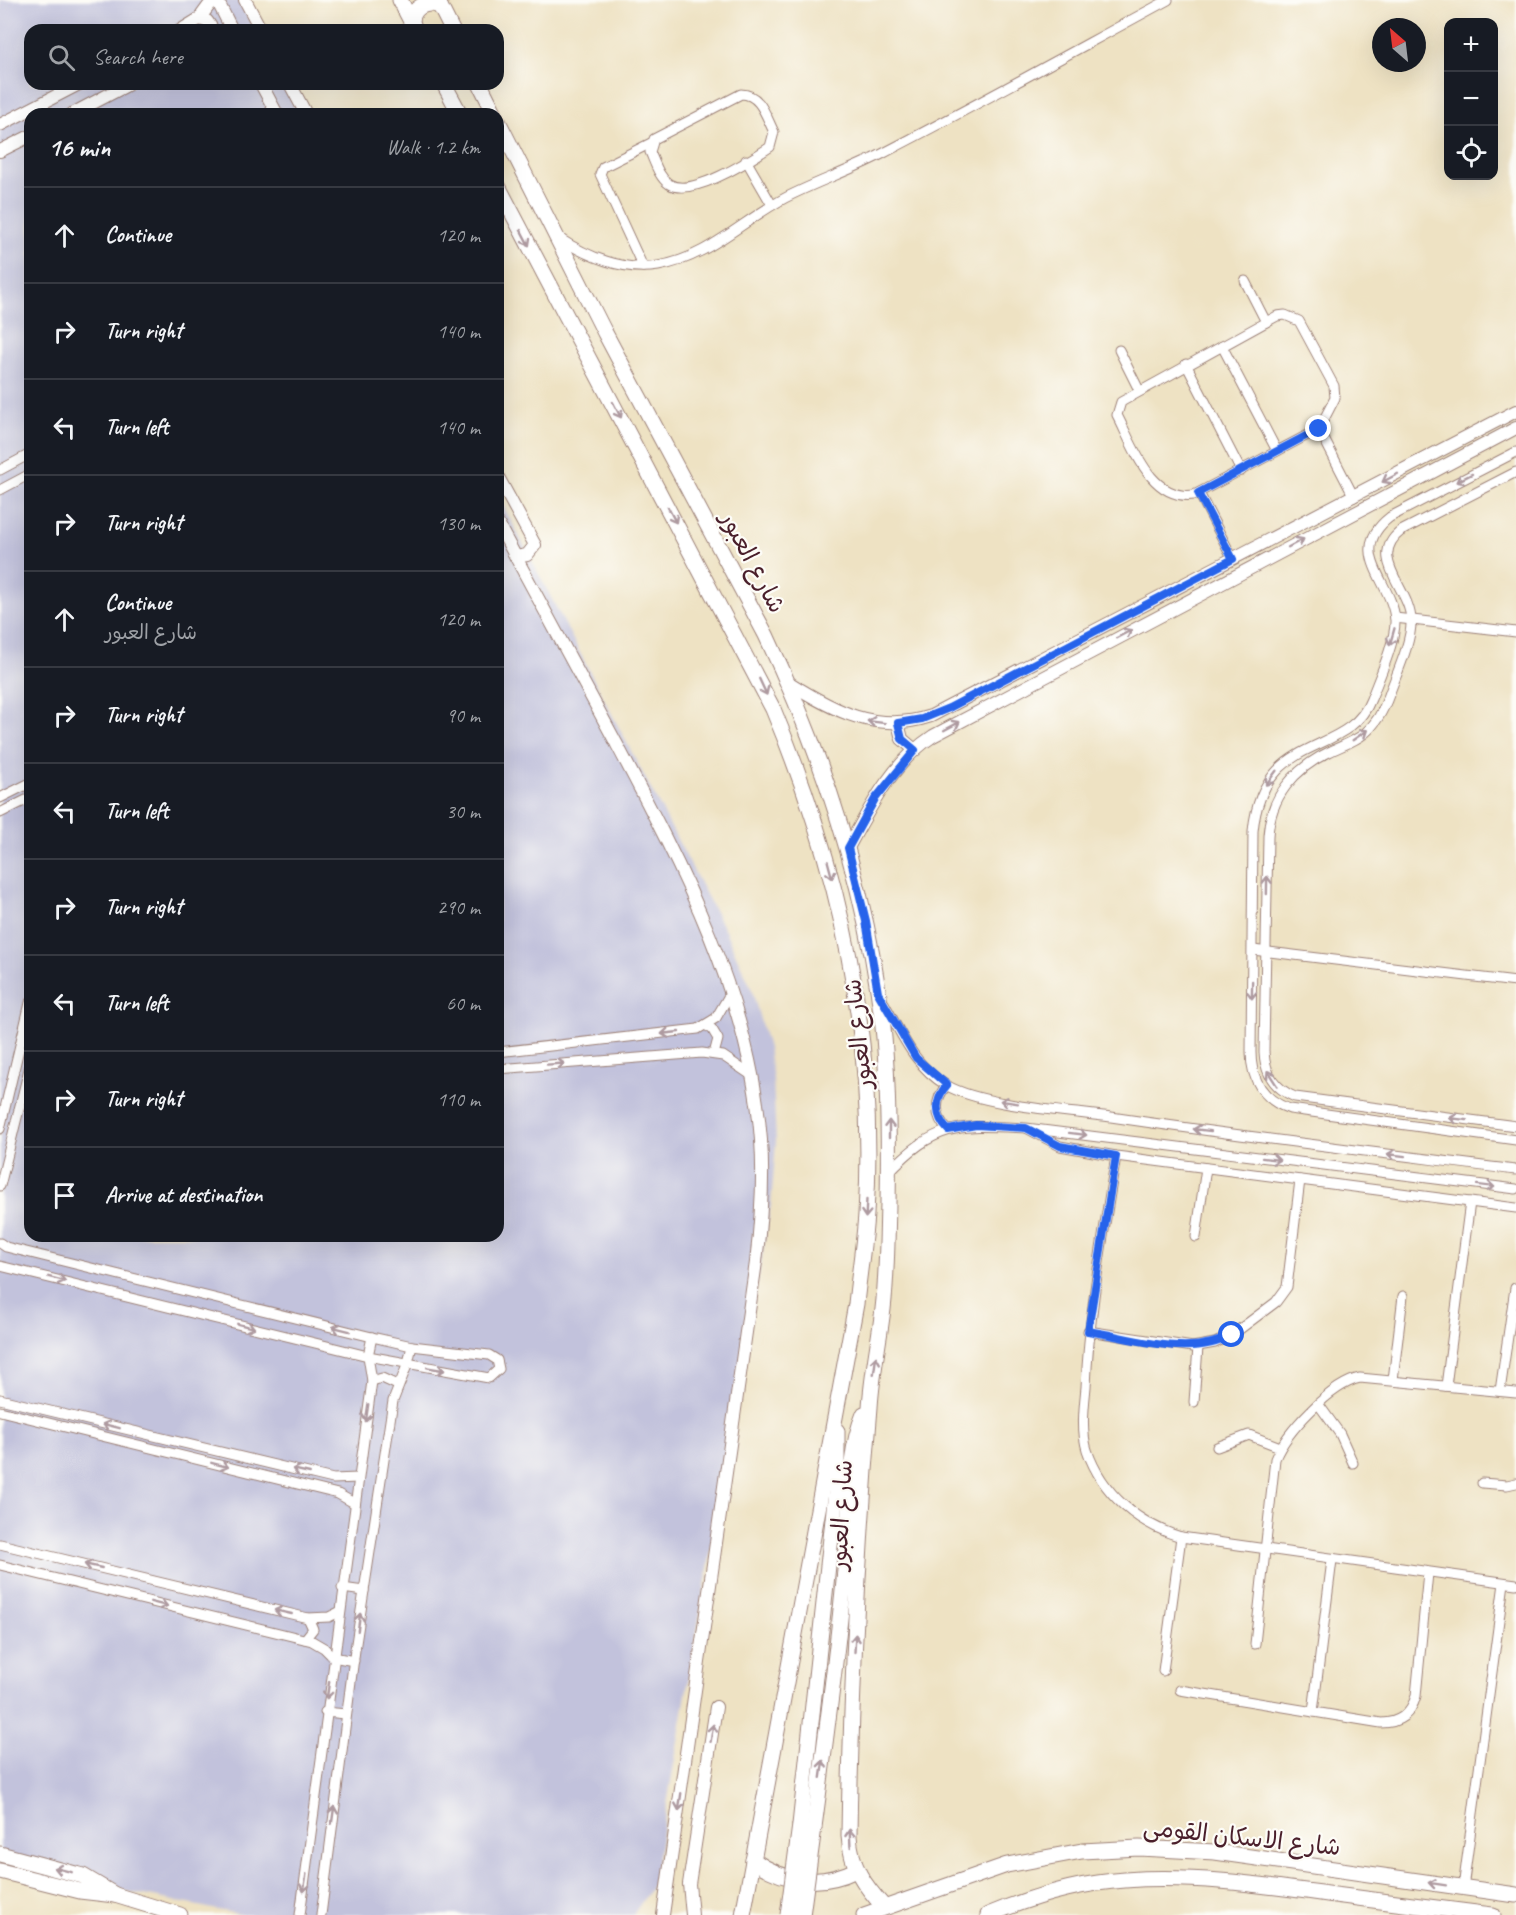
<!DOCTYPE html>
<meta charset="utf-8">
<style>
body{margin:0;font-family:Caveat,"Playpen Sans Arabic",sans-serif;background:#20242c;color:#f1f3f6}
.controls{position:absolute;right:18px;top:18px;display:grid;overflow:hidden;border-radius:12px;box-shadow:0 6px 24px #0002}
.controls button{width:54px;height:54px;display:grid;place-items:center;padding:0;border:0;border-bottom:2px solid #363941;background:#171b24;color:#f1f3f6;font:30px sans-serif}
.compass{position:absolute;left:1372px;top:18px;width:54px;height:54px;border-radius:50%;background:#171b24;box-shadow:0 6px 24px #0002;rotate:332deg}
.stop{position:absolute;width:18px;height:18px;margin:-14px;border:4px solid #2563eb;border-radius:50%;background:#fff}
.stop.end{background:#2563eb;border-color:#fff;box-shadow:0 2px 6px #0008}
.list{margin:0;padding:0;list-style:none}
h2{display:flex;justify-content:space-between;align-items:center;height:78px;margin:0;padding:0 24px;font-size:26px}
h2 small{font-size:20px;font-weight:400;color:#9ea1a6}
.list li{display:grid;grid-template-columns:39px 1fr auto;gap:18px;align-items:center;box-sizing:border-box;height:96px;padding:0 24px;border-top:2px solid #363941}
.list b{display:block;font-size:22px;white-space:nowrap}
.list p{margin:0;font-size:20px;white-space:nowrap;color:#9ea1a6}
.list em{font-size:20px;font-style:normal;color:#9ea1a6}
.icon{flex:none;width:33px;height:33px;fill:none;stroke:currentColor;stroke-width:2;stroke-linecap:round;stroke-linejoin:round}
.map{position:relative;flex:none;width:1516px;height:1915px;overflow:hidden}
.search{position:absolute;background:#171b24;box-shadow:0 6px 24px #0002;left:24px;top:24px;width:480px;height:66px;display:flex;align-items:center;gap:15px;box-sizing:border-box;padding:0 21px;border-radius:18px;color:#9ea1a6;font-size:22px}
.panel{position:absolute;background:#171b24;box-shadow:0 6px 24px #0002;left:24px;top:108px;width:480px;height:1134px;border-radius:18px}
.map>svg:first-child{display:block}
.industrial{fill:#c2c2dc}
.lines{fill:none;stroke-linecap:round;stroke-linejoin:round}
.minor-casing{stroke:#9c8077;stroke-width:11}
.tertiary-casing{stroke:#9c8077;stroke-width:14}
.primary-casing{stroke:#9c8077;stroke-width:17}
.minor{stroke:#fff;stroke-width:9}
.tertiary{stroke:#fff;stroke-width:12}
.primary{stroke:#fff;stroke-width:15}
.primary-bridge-casing{stroke:#9c8077;stroke-width:17;stroke-linecap:butt}
.primary-bridge{stroke:#fff;stroke-width:15}
.oneway{stroke:#ae9aa0}
.route{stroke:#2563eb;stroke-width:8}
.labels{text-anchor:middle;stroke-width:4.5;stroke-linejoin:round;paint-order:stroke}
.street-label{font-size:24px;fill:#4a1f2b;stroke:#fdfcf7}
</style>
<div class="map">
<svg width="1516" height="1915" viewBox="0 0 1516 1915">
<rect width="100%" height="100%" fill="#fdfcf7"/>
<filter id="ink" filterUnits="userSpaceOnUse"><feTurbulence type="fractalNoise" baseFrequency=".0167" numOctaves="2"/><feDisplacementMap in="SourceGraphic" scale="12" xChannelSelector="R" yChannelSelector="G"/><feConvolveMatrix kernelMatrix="1 2 1 2 8 2 1 2 1" color-interpolation-filters="sRGB"/></filter>
<filter id="wash" filterUnits="userSpaceOnUse"><feTurbulence type="fractalNoise" baseFrequency=".008" numOctaves="4" result="noise"/><feDisplacementMap in="SourceGraphic" scale="24" xChannelSelector="R" yChannelSelector="G"/><feGaussianBlur stdDeviation="1.35" result="paint"/><feColorMatrix in="noise" values="0 0 0 0 0 0 0 0 0 0 0 0 0 0 0 0 0 1.4 0 .05"/><feComposite in="paint" operator="in"/></filter>
<g filter="url(#wash)">
<rect width="100%" height="100%" fill="#eee2c3"/>
<polygon class="industrial" points="0,0 239,0 255,30 30,30 30,84 283,84 299,114 30,114 30,1236 498,1236 498,496 725,931 751,987 768,1048 773,1079 776,1142 771,1204 653,1885 633,1915 243,1915 0,1866"/>
</g>
<g filter="url(#ink)">
<g class="lines">
<g class="minor-casing">
<g id="minor">
<path d="M741 94C761 94 766 117 774 132L770 147C749 161 691 198 669 184 659 177 655 163 650 152L654 139Z"/>
<polyline points="746,160 772,205"/>
<path d="M559 238C586 256 624 272 658 266 707 258 742 221 785 198 816 182 849 171 880 155 977 105 1072 52 1168 0"/>
<polyline points="643,267 600,174 603,167 651,143"/>
<polyline points="1245,281 1266,322"/>
<path d="M1285 315 1299 321 1334 386 1335 398 1319 429 1194 495C1150 501 1133 445 1117 415L1121 402 1277 316Z"/>
<polyline points="1222,346 1277,451"/>
<polyline points="1119,350 1139,390"/>
<polyline points="1186,364 1241,471"/>
<polyline points="1319,429 1354,497"/>
<path d="M1516 452 1390 517C1345 552 1393 582 1395 620 1396 641 1379 678 1371 699 1348 759 1263 730 1253 831L1251 1052C1251 1079 1263 1100 1290 1109L1516 1140"/>
<polyline points="0,470 30,454"/>
<path d="M1516 472 1401 531C1366 558 1411 589 1411 621 1412 641 1396 675 1389 695 1384 709 1377 723 1365 733 1354 742 1341 746 1329 752 1294 769 1270 797 1268 836L1264 1052C1265 1073 1275 1089 1295 1097L1516 1126"/>
<polyline points="0,490 30,474"/>
<polyline points="1199,493 1233,559"/>
<polyline points="1395,618 1516,632"/>
<polyline points="0,798 30,783"/>
<polyline points="0,813 30,798"/>
<polyline points="1253,950 1516,982"/>
<path d="M884 1003C901 1033 915 1067 946 1085 982 1106 1067 1111 1111 1117 1245 1137 1381 1153 1516 1170"/>
<polyline points="705,1025 712,1029 718,1039 714,1054"/>
<polyline points="498,1052 698,1029 716,1018 731,992"/>
<polyline points="498,1069 702,1053 723,1056 751,1075"/>
<path d="M947 1085C934 1099 934 1117 948 1130"/>
<polyline points="0,1129 30,1003"/>
<polyline points="1028,1129 1060,1146 1116,1156 1516,1208"/>
<path d="M1116 1156C1104 1233 1089 1309 1086 1387 1084 1407 1081 1430 1087 1450 1102 1494 1138 1524 1181 1537L1516 1584"/>
<path d="M888 1173C937 1121 961 1125 1026 1128L1516 1189"/>
<polyline points="0,1186 30,1065"/>
<polyline points="1196,1237 1206,1168"/>
<polyline points="0,1243 6,1247 372,1337 412,1346 489,1355 497,1360 499,1369 489,1378 368,1356 0,1266"/>
<polyline points="1088,1331 1193,1347 1215,1343 1232,1335 1276,1302 1287,1287 1300,1180"/>
<polyline points="1393,1380 1403,1296"/>
<polyline points="372,1381 382,1378 397,1385"/>
<polyline points="1446,1386 1470,1202"/>
<polyline points="1500,1391 1515,1288"/>
<polyline points="0,1399 333,1479 358,1478"/>
<polyline points="1194,1402 1198,1347"/>
<polyline points="1319,1405 1340,1434 1353,1463"/>
<polyline points="0,1411 338,1494 354,1503"/>
<polyline points="1217,1447 1249,1435 1280,1447"/>
<polyline points="1482,1483 1507,1485 1516,1483"/>
<polyline points="0,1544 308,1618 329,1617 339,1612"/>
<polyline points="0,1565 312,1641 324,1648 333,1657 354,1661"/>
<polyline points="342,1588 364,1591"/>
<polyline points="305,1639 313,1629 308,1618"/>
<path d="M1255 1644 1275 1459C1286 1432 1331 1384 1360 1378L1516 1393"/>
<polyline points="1163,1671 1181,1537"/>
<path d="M1180 1690 1381 1723C1399 1723 1411 1714 1416 1696L1428 1573"/>
<polyline points="325,1712 346,1714"/>
<polyline points="1313,1712 1332,1560"/>
<polyline points="1463,1888 1504,1583"/>
<polyline points="300,1915 372,1381 368,1356 372,1337"/>
<polyline points="321,1915 355,1650 393,1401 408,1363 412,1346"/>
</g>
</g>
<g class="tertiary-casing">
<g id="tertiary">
<polyline points="217,0 232,30"/>
<polyline points="245,0 261,30"/>
<polyline points="199,19 207,21 213,30"/>
<polyline points="181,30 199,19 213,0"/>
<polyline points="261,84 277,114"/>
<polyline points="290,84 306,114"/>
<polyline points="72,114 129,84"/>
<polyline points="0,125 79,84"/>
<polyline points="0,151 30,136"/>
<polyline points="498,477 535,545 527,555 516,557"/>
<path d="M498 524C537 595 575 668 614 739 681 866 750 995 761 1140 764 1181 761 1221 756 1262L663 1915"/>
<path d="M788 682C834 711 876 734 931 716L1516 411"/>
<polyline points="898,723 902,739 915,750"/>
<path d="M848 848C870 807 893 762 933 736L1516 428"/>
<polyline points="692,1915 689,1884 716,1707"/>
</g>
</g>
<g class="primary-casing">
<g id="primary">
<polyline points="400,0 414,27"/>
<polyline points="437,0 452,30"/>
<path d="M412 25C411 8 425 0 440 6"/>
<polyline points="444,84 460,114"/>
<polyline points="480,84 495,114"/>
<path d="M498 121 605 333 766 635C825 760 867 889 883 1027 889 1086 889 1146 888 1205 887 1240 887 1275 883 1309 879 1342 872 1374 870 1407 858 1549 851 1693 849 1836 851 1867 864 1885 884 1907"/>
<path d="M498 186 773 709C840 869 877 1039 866 1214 864 1244 859 1274 856 1304L743 1915"/>
<polyline points="800,1825 837,1482 837,1431"/>
<path d="M814 1827C826 1738 838 1649 846 1559 851 1513 846 1456 864 1414"/>
<polyline points="0,1854 83,1876 115,1895"/>
<path d="M753 1860C785 1883 821 1887 856 1870"/>
<polyline points="0,1871 80,1891 115,1895 180,1915"/>
<polyline points="864,1915 1007,1865 1082,1851 1139,1848 1215,1852 1516,1895"/>
<path d="M988 1915C1031 1897 1078 1883 1125 1880 1190 1875 1256 1884 1321 1893 1378 1901 1436 1908 1493 1915"/>
</g>
</g>
<use href="#minor" class="minor"/>
<use href="#tertiary" class="tertiary"/>
<use href="#primary" class="primary"/>
<g class="primary-bridge-casing">
<g id="primary-bridge">
<polyline points="788,1915 800,1825"/>
<polyline points="802,1915 814,1827"/>
</g>
</g>
<use href="#primary-bridge" class="primary-bridge"/>
</g>
<defs><path id="oneway-shaft" d="M-6 0H5M1.5-3L5.5 0L1.5 3" fill="none" stroke-width="1.6" stroke-linecap="round" stroke-linejoin="round" transform="scale(1.5)"/></defs>
<g class="oneway">
<use href="#oneway-shaft" transform="translate(525 238) rotate(62)"/>
<use href="#oneway-shaft" transform="translate(617 410) rotate(62)"/>
<use href="#oneway-shaft" transform="translate(1390 478) rotate(152)"/>
<use href="#oneway-shaft" transform="translate(1464 478) rotate(153)"/>
<use href="#oneway-shaft" transform="translate(672 515) rotate(62)"/>
<use href="#oneway-shaft" transform="translate(1296 543) rotate(-28)"/>
<use href="#oneway-shaft" transform="translate(1124 634) rotate(-28)"/>
<use href="#oneway-shaft" transform="translate(1392 637) rotate(106)"/>
<use href="#oneway-shaft" transform="translate(763 687) rotate(65)"/>
<use href="#oneway-shaft" transform="translate(876 722) rotate(-173)"/>
<use href="#oneway-shaft" transform="translate(952 726) rotate(-28)"/>
<use href="#oneway-shaft" transform="translate(1360 735) rotate(-35)"/>
<use href="#oneway-shaft" transform="translate(1271 778) rotate(127)"/>
<use href="#oneway-shaft" transform="translate(830 870) rotate(75)"/>
<use href="#oneway-shaft" transform="translate(1267 885) rotate(-89)"/>
<use href="#oneway-shaft" transform="translate(1252 990) rotate(91)"/>
<use href="#oneway-shaft" transform="translate(670 1033) rotate(174)"/>
<use href="#oneway-shaft" transform="translate(556 1064) rotate(-4)"/>
<use href="#oneway-shaft" transform="translate(1272 1078) rotate(-123)"/>
<use href="#oneway-shaft" transform="translate(1009 1102) rotate(-171)"/>
<use href="#oneway-shaft" transform="translate(1458 1119) rotate(-173)"/>
<use href="#oneway-shaft" transform="translate(889 1129) rotate(-90)"/>
<use href="#oneway-shaft" transform="translate(1202 1130) rotate(-173)"/>
<use href="#oneway-shaft" transform="translate(1078 1134) rotate(7)"/>
<use href="#oneway-shaft" transform="translate(1396 1155) rotate(-173)"/>
<use href="#oneway-shaft" transform="translate(1271 1159) rotate(7)"/>
<use href="#oneway-shaft" transform="translate(1486 1186) rotate(7)"/>
<use href="#oneway-shaft" transform="translate(866 1209) rotate(93)"/>
<use href="#oneway-shaft" transform="translate(57 1279) rotate(14)"/>
<use href="#oneway-shaft" transform="translate(246 1326) rotate(14)"/>
<use href="#oneway-shaft" transform="translate(341 1329) rotate(-166)"/>
<use href="#oneway-shaft" transform="translate(875 1365) rotate(-82)"/>
<use href="#oneway-shaft" transform="translate(436 1369) rotate(10)"/>
<use href="#oneway-shaft" transform="translate(367 1413) rotate(98)"/>
<use href="#oneway-shaft" transform="translate(111 1426) rotate(-166)"/>
<use href="#oneway-shaft" transform="translate(220 1465) rotate(14)"/>
<use href="#oneway-shaft" transform="translate(301 1471) rotate(-167)"/>
<use href="#oneway-shaft" transform="translate(93 1566) rotate(-167)"/>
<use href="#oneway-shaft" transform="translate(159 1604) rotate(14)"/>
<use href="#oneway-shaft" transform="translate(283 1612) rotate(-167)"/>
<use href="#oneway-shaft" transform="translate(359 1622) rotate(-82)"/>
<use href="#oneway-shaft" transform="translate(855 1643) rotate(-87)"/>
<use href="#oneway-shaft" transform="translate(328 1690) rotate(98)"/>
<use href="#oneway-shaft" transform="translate(712 1733) rotate(-81)"/>
<use href="#oneway-shaft" transform="translate(822 1769) rotate(-82)"/>
<use href="#oneway-shaft" transform="translate(680 1802) rotate(98)"/>
<use href="#oneway-shaft" transform="translate(333 1815) rotate(-82)"/>
<use href="#oneway-shaft" transform="translate(850 1838) rotate(-93)"/>
<use href="#oneway-shaft" transform="translate(63 1870) rotate(-166)"/>
<use href="#oneway-shaft" transform="translate(305 1883) rotate(99)"/>
<use href="#oneway-shaft" transform="translate(1437 1884) rotate(-171)"/>
</g>
</g>
<g class="lines" filter="url(#ink)">
<path class="route" d="M1232 1335C1191 1359 1133 1338 1088 1331L1116 1156 1060 1146 1026 1128 976 1125 948 1130C935 1117 934 1099 947 1085L916 1058 878 993 866 921 848 848 875 799 915 750 902 739 898 723 922 719 949 708 1233 559 1198 493 1319 429"/>
</g>
<g class="labels">
<g class="street-label">
<text transform="translate(753 562) rotate(62)" y="8">شارع العبور</text>
<text transform="translate(858 1034) rotate(-96)" y="8">شارع العبور</text>
<text transform="translate(841 1515) rotate(-87)" y="8">شارع العبور</text>
<text transform="translate(1242 1837) rotate(6)" y="8">شارع الاسكان القومى</text>
</g>
</g>
</svg>
<div class="controls">
<button>+</button>
<button>−</button>
<button><svg class="icon" aria-label="locate" viewBox="0 0 24 24"><circle cx="12" cy="12" r="6"/><path d="M12 2v4M12 18v4M2 12h4M18 12h4"/></svg></button>
</div>
<svg class="compass" viewBox="-18 -18 36 36"><path d="M0-13l5 13h-10z" fill="#e53935"/><path d="M0 13l5-13h-10z" fill="#9ea1a6"/></svg>
<div class="stop" style="left:1232px;top:1335px"></div>
<div class="stop end" style="left:1319px;top:429px"></div>
<div class="search"><svg class="icon" aria-label="search" viewBox="0 0 24 24"><circle cx="10" cy="10" r="6"/><path d="M15 15l6 6"/></svg>Search here</div>
<section class="panel">
<h2>16 min<small>Walk · 1.2 km</small></h2>
<ul class="list">
<li><svg class="icon" aria-label="ahead" viewBox="0 0 24 24"><path d="M12 20V5M6 11l6-6 6 6"/></svg><div><b>Continue</b></div><em>120 m</em></li>
<li><svg class="icon" aria-label="right" viewBox="0 0 24 24"><path d="M7 20v-9h11M14 6l5 5-5 5"/></svg><div><b>Turn right</b></div><em>140 m</em></li>
<li><svg class="icon" aria-label="left" viewBox="0 0 24 24"><path d="M17 20v-9H6M10 6l-5 5 5 5"/></svg><div><b>Turn left</b></div><em>140 m</em></li>
<li><svg class="icon" aria-label="right" viewBox="0 0 24 24"><path d="M7 20v-9h11M14 6l5 5-5 5"/></svg><div><b>Turn right</b></div><em>130 m</em></li>
<li><svg class="icon" aria-label="ahead" viewBox="0 0 24 24"><path d="M12 20V5M6 11l6-6 6 6"/></svg><div><b>Continue</b><p>شارع العبور</p></div><em>120 m</em></li>
<li><svg class="icon" aria-label="right" viewBox="0 0 24 24"><path d="M7 20v-9h11M14 6l5 5-5 5"/></svg><div><b>Turn right</b></div><em>90 m</em></li>
<li><svg class="icon" aria-label="left" viewBox="0 0 24 24"><path d="M17 20v-9H6M10 6l-5 5 5 5"/></svg><div><b>Turn left</b></div><em>30 m</em></li>
<li><svg class="icon" aria-label="right" viewBox="0 0 24 24"><path d="M7 20v-9h11M14 6l5 5-5 5"/></svg><div><b>Turn right</b></div><em>290 m</em></li>
<li><svg class="icon" aria-label="left" viewBox="0 0 24 24"><path d="M17 20v-9H6M10 6l-5 5 5 5"/></svg><div><b>Turn left</b></div><em>60 m</em></li>
<li><svg class="icon" aria-label="right" viewBox="0 0 24 24"><path d="M7 20v-9h11M14 6l5 5-5 5"/></svg><div><b>Turn right</b></div><em>110 m</em></li>
<li><svg class="icon" aria-label="arrive" viewBox="0 0 24 24"><path d="M6 21V4h12l-3 4 3 4H6"/></svg><div><b>Arrive at destination</b></div></li>
</ul>
</section>
</div>
